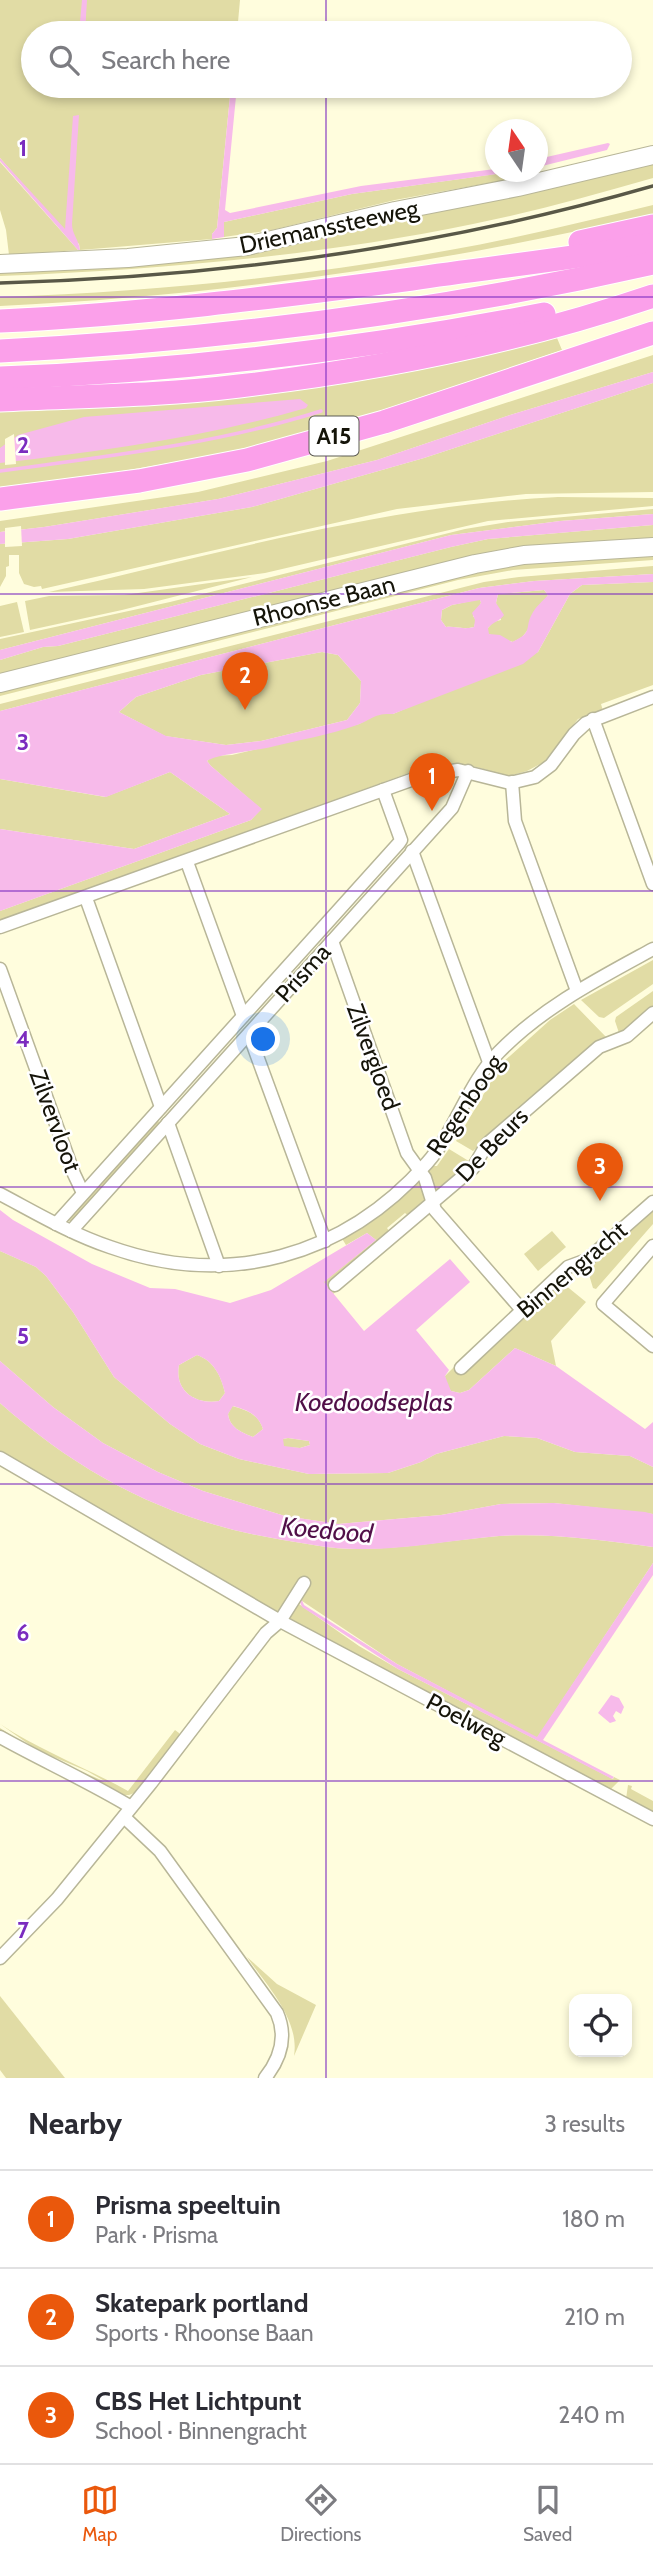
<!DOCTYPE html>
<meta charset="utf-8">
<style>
body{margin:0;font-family:Cabin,sans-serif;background:#f7f7f7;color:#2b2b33}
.controls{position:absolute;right:21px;bottom:21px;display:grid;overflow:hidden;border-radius:14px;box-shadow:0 4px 10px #0003}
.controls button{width:63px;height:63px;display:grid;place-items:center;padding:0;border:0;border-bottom:2px solid #e1e1e2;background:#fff;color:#2b2b33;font:35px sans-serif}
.compass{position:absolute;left:485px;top:119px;width:63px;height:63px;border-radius:50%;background:#fff;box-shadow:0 4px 10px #0003;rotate:347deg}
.you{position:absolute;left:264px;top:1040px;width:24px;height:24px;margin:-18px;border:5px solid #fff;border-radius:50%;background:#1a73e8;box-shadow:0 0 0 10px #1a73e833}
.badge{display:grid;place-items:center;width:46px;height:46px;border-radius:50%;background:#ea580c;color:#fff;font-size:23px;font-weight:700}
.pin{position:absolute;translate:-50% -58px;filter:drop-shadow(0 2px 4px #0008)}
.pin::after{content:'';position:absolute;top:37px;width:24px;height:21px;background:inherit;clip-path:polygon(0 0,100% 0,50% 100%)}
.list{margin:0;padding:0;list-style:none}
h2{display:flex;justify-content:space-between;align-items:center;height:91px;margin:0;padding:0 28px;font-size:30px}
h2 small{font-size:23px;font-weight:400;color:#7c7c81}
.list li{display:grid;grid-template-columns:46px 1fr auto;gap:21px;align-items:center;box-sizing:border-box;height:98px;padding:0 28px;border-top:2px solid #e1e1e2}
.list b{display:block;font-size:26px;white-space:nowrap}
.list p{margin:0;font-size:23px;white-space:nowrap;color:#7c7c81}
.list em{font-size:23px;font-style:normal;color:#7c7c81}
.icon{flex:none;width:38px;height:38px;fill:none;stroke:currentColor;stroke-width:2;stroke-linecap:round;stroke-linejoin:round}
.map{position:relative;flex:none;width:653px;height:2078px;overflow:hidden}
.search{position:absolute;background:#fff;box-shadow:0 4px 10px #0003;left:21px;right:21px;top:21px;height:77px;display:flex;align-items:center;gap:18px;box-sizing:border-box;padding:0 24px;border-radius:38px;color:#7c7c81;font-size:26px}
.sheet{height:385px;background:#fff}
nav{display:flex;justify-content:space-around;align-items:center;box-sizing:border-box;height:98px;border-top:2px solid #e1e1e2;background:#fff;font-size:19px;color:#7c7c81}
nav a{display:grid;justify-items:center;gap:4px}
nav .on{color:#ea580c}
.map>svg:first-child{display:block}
.green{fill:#e1dca5}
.water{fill:#f7baea;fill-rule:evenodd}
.pier{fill:#fffddd}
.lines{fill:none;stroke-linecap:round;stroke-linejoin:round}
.stream{stroke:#f7baea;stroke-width:3.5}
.minor-casing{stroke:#b8b698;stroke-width:15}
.secondary-casing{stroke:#b8b698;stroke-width:20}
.motorway-casing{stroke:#fff;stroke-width:25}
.minor{stroke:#fff;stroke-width:12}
.secondary{stroke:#fff;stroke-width:18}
.motorway{stroke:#fba0ea;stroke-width:23}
.rail{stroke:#595847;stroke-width:3.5}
.grid{fill:none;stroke:#7b2cbf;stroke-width:2;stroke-opacity:0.55}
.labels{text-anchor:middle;stroke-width:5;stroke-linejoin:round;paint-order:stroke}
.shield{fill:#fff;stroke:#5b5a53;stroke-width:2}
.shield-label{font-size:23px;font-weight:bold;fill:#151409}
.street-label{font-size:24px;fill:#151409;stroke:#fff}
.water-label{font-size:26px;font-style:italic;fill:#510f48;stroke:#fff}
.grid-label{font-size:23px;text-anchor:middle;font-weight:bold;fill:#7b2cbf;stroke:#fff;stroke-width:5;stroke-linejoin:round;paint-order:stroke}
</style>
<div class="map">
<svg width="653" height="2078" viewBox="0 0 653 2078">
<rect width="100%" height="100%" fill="#fffddd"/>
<g class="green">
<polygon points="0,0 240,0 237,33 33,33 33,86 231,86 217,228 212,234 212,239 80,250 79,244 61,227 0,158"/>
<polygon points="0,162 78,250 9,255 6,230 0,210"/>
<path d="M653 163V178C593 195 534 212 473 224 318 256 158 270 0 276V270L287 245Z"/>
<polygon points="498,172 506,172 505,180 395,200 272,230 224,237 224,222 352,194 496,174"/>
<path d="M653 205V214C438 264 221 296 0 306V297C151 292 301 277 450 250 518 238 586 221 653 205Z"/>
<path d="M557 338 562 350C473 380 384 414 293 437 197 461 99 476 0 487V406L422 365Z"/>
<polygon points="653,355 653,372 510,415 377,460 218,499 44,527 0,532 0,521 198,492 327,461"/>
<polygon points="653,383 653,492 526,494 397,509 42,589 41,586 34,587 24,584 19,573 19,555 9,555 9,566 6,567 6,576 0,587 0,544 68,539 252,507 424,458"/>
<path d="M558 497 653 498V506L488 521 265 573 144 589 49 592C218 554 385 505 558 497Z"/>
<polygon points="653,509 653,514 560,521 451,535 0,650 0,639 170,602 465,529 508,522"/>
<polygon points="653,525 653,541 564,547 0,677 0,660 43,647 58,646 451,547 488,539"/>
<polygon points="653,554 653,560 513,570 458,580 0,696 0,690 475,570 516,563"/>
<polygon points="653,566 653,574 534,581 479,588 0,711 0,704 484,582 519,577"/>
<polygon points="252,577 122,610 30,630 25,601 49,596 124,595"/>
<polygon points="653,582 653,685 601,704 603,711 578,719 544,762 527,771 509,776 469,765 449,763 425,767 0,923 0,911 251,820 261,809 211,766 207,761 212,756 232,755 359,724 379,713 393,714 538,652 570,594 582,585"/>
<polygon points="544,590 548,595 527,631 522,637 513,642 488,634 488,628 493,622 501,620 496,603 498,594"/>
<path d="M480 599 481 603 473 616 476 620 474 627C461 630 457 626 446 627L441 620 442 610 452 605Z"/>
<polygon points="17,602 24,632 0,637 0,606"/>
<polygon points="322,652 338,655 361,681 360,703 347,720 261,741 226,745 165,736 119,712 136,697 201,675"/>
<polygon points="170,772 230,814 134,849 0,829 0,779 105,797"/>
<polygon points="653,960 653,984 604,1018 599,1017 581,1000"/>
<polygon points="653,991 653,1008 625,1033 619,1033 615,1021 616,1017"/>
<polygon points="574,1004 607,1038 601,1039 473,1151 456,1141 502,1063 550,1020"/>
<polygon points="157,1117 160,1126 73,1223 66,1219"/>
<polygon points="449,1149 472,1163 436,1192 428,1172 433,1166 437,1166"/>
<polygon points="415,1181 422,1181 429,1200 410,1217 405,1213 387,1228 391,1234 333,1284 338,1290 333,1294 323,1282 376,1240 367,1233 346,1245 341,1237"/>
<polygon points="653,1206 653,1224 596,1289 593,1288 587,1268 593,1265 591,1262"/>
<polygon points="552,1231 566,1247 538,1271 524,1254"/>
<polygon points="0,1251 36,1267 46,1276 73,1312 114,1377 170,1424 200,1444 239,1459 309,1474 388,1473 421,1462 436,1454 504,1436 537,1438 575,1452 630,1456 653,1467 653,1514 554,1503 501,1504 441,1515 338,1524 285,1516 203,1491 158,1472 103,1443 53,1407 0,1361"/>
<polygon points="559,1280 586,1302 551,1341 556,1366 515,1348 469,1390 460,1393 451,1391 446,1384 445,1376 454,1367 459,1373"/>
<path d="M197 1355C214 1361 221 1376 225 1393L219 1401C196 1405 174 1391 179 1365Z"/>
<path d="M0 1403C84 1477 172 1522 283 1540 308 1544 331 1549 357 1549 405 1549 451 1540 499 1536 551 1533 602 1540 653 1547V1563L537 1738 397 1664 302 1601 299 1604 359 1646 398 1669 609 1777 613 1779 614 1777 620 1780 610 1790 291 1620 290 1614 282 1611 275 1615 0 1453Z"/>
<path d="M232 1406C247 1410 258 1414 263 1429L253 1437C241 1432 230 1428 228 1414Z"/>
<polygon points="288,1438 309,1441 310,1445 300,1448 283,1447 283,1439"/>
<path d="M0 1724C41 1751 85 1767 128 1791L175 1730 179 1733 180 1737 139 1791 129 1795H119L0 1733V1728L39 1753 108 1783 87 1771 37 1750Z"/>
<polygon points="628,1785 632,1786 631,1789 653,1801 653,1816 626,1799"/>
<path d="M247 1957 277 1984 316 2005 294 2056C300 2019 266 1985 247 1957Z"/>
<polygon points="0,1996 65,2078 6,2078 0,2070"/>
</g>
<g class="water">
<polygon points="82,0 87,0 85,33 79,33"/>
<polygon points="231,86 237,86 225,210 230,213 361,186 495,169 498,172 497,174 352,194 224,222 224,237 212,239 212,234 217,228"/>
<path d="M79 115 72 224C72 234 79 240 80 250H78L0 161V158L65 229 73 116Z"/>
<polygon points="608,143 610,144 607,150 538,167 538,159"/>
<polygon points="653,372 653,383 424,458 252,507 68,539 0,544 0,532 44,527 218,499 377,460 510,415"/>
<path d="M300 399 308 405 306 408C206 437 103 451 0 463V448L18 435 84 417Z"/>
<polygon points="653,514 653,525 488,539 451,547 58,646 43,647 0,660 0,650 451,535 560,521"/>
<path d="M653 574V582L582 585 570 594 538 652 523 664 393 714C374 713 373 719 357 725 329 735 299 740 271 747 258 750 213 755 207 761L211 766 262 809 251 820 0 911V829L134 849 230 814 170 772 106 797 0 779V711L479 588 534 581ZM544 590 548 595C543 601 535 607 532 614 524 628 534 632 512 642L500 635 489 634 488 628C493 622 500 621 504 615L496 603 498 594ZM480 600 481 603 472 613 475 620 474 627C462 630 457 626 446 627L441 620 442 610 452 605ZM322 652 338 655 361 681 360 703 347 720 261 741 226 745 166 736 119 712 136 697 201 675Z"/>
<path d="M0 1210 13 1220 92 1264 150 1288 175 1289 230 1303 271 1290 367 1233 376 1240 324 1282 364 1331 450 1259 470 1282 416 1330 449 1370 445 1376 451 1391 460 1393 469 1390 515 1348 556 1366 645 1429 653 1422V1467L630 1456 575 1452 537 1438 504 1436 436 1454 421 1462 388 1473 309 1474 239 1459 200 1444 170 1424 114 1377 73 1312 46 1276 36 1267 0 1251ZM197 1355C214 1361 221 1376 225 1393L219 1401C196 1405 174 1391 179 1365ZM233 1406C247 1410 258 1414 263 1429L253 1437C241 1432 230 1428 228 1414ZM288 1438 309 1441 310 1445 300 1448 284 1446 283 1439Z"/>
<path d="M0 1361 53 1407 103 1443 158 1472 203 1491 285 1516 338 1524 441 1515 501 1504 554 1503 645 1512 653 1514V1547C602 1540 551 1533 499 1536 451 1540 405 1550 357 1549 331 1549 308 1544 283 1540 172 1522 84 1477 0 1403Z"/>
<polygon points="653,1563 653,1575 543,1740 614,1777 612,1779 398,1669 302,1607 299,1600 301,1598 304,1605 397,1664 537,1737"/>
<polygon points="611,1695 619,1698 624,1707 621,1714 616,1711 613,1716 616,1721 610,1723 598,1713"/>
</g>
<g class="pier">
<polygon points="14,434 16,464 5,465 5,439"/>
<polygon points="21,526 22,546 5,547 5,528"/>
</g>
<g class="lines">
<path class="stream" d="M0 471C108 456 217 444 321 411"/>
<g class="minor-casing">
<g id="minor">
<polyline points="593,719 653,884"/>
<polyline points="512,782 515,821 577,991"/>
<polyline points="412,851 489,1062"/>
<polyline points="187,862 243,1016"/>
<polyline points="86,898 161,1107"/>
<polyline points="0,927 425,775 458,770 510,783 535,777 551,765 574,734 586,723 653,697"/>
<polyline points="332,941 407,1153 425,1178 435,1210 522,1310"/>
<polyline points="0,969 74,1174 83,1193"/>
<polyline points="249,1034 325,1241"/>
<polyline points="168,1123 219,1266"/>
<path d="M0 1194C36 1213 71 1234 110 1247 228 1289 344 1257 427 1163 456 1130 468 1083 499 1052 543 1007 598 979 653 949"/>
<polyline points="56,1224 399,843 401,840 383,790"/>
<polyline points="71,1231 452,808 468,771"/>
<polyline points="653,1246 603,1304 653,1346"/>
<polyline points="335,1285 473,1168 487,1144 599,1047 627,1036 653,1013"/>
<polyline points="461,1368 568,1267 587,1260 653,1202"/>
<polyline points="0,1458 280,1621 653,1819"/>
<path d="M0 1737C43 1761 88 1781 131 1807"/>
<path d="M124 1817 160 1851 277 2013C287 2036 281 2058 265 2078"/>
<polyline points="0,1958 57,1899 151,1783 266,1633 280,1621 304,1583"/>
</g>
</g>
<g class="secondary-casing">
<g id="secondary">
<polyline points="0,264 128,258 247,246 395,211 518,187 653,155"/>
<polyline points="0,683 475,564 524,555 653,547"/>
</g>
</g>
<g class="motorway-casing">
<g id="motorway">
<polyline points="580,242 653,226"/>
<path d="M0 321C138 315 275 297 412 279 492 267 573 259 653 244"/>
<path d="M0 351C220 340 438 312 653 263"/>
<path d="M0 378C183 371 364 349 544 314"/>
<path d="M0 400C80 396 159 396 239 386 378 370 520 341 653 296"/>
<polyline points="0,499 139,481 247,460 384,422 653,333"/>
</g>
</g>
<use href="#minor" class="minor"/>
<use href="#secondary" class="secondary"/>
<use href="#motorway" class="motorway"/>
<path class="rail" d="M0 283C220 277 441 247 653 186"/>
</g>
<path class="grid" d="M326 0V33M326 86V2078M0 297H653M0 594H653M0 891H653M0 1187H653M0 1484H653M0 1781H653"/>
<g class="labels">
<rect class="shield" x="309.5" y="416.5" width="49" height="39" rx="5"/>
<g class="shield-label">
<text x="334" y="444">A15</text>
</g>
<g class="street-label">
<text transform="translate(329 227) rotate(-12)" y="8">Driemanssteeweg</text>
<text transform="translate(324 601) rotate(-14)" y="8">Rhoonse Baan</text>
<text transform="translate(303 973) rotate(-48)" y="8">Prisma</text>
<text transform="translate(373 1057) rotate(70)" y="8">Zilvergloed</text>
<text transform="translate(465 1105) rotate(-56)" y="8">Regenboog</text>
<text transform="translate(55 1121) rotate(70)" y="8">Zilvervloot</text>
<text transform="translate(492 1145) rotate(-46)" y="8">De Beurs</text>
<text transform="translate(572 1270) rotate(-40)" y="8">Binnengracht</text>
<text transform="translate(466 1720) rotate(28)" y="8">Poelweg</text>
</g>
<g class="water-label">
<text x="374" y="1411">Koedoodseplas</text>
<text transform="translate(327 1530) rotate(5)" y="9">Koedood</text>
</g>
</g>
<g class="grid-label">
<text x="23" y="156">1</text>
<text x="23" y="453">2</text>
<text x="23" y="750">3</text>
<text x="23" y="1047">4</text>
<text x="23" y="1344">5</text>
<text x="23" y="1641">6</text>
<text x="23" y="1938">7</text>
</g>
</svg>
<div class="controls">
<button><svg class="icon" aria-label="locate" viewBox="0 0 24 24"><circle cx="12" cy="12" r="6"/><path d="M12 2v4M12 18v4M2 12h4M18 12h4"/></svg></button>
</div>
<svg class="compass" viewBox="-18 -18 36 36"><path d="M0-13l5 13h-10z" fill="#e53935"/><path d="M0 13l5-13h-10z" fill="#7c7c81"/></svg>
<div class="you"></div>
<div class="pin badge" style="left:432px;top:811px">1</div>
<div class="pin badge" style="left:245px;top:710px">2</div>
<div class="pin badge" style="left:600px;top:1201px">3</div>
<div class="search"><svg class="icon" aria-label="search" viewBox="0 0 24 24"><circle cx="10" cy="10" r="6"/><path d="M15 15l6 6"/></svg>Search here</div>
</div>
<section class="sheet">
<h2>Nearby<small>3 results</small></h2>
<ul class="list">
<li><span class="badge">1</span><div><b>Prisma speeltuin</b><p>Park · Prisma</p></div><em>180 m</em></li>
<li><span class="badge">2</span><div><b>Skatepark portland</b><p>Sports · Rhoonse Baan</p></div><em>210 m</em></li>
<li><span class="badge">3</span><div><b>CBS Het Lichtpunt</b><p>School · Binnengracht</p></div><em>240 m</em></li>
</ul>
</section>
<nav>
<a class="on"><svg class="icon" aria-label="map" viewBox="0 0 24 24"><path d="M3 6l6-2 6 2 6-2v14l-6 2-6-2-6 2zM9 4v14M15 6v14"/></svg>Map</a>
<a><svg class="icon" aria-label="directions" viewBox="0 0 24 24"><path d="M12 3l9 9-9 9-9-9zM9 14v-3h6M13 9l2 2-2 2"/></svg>Directions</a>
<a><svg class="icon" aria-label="saved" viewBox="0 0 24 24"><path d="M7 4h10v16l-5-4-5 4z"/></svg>Saved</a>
</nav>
